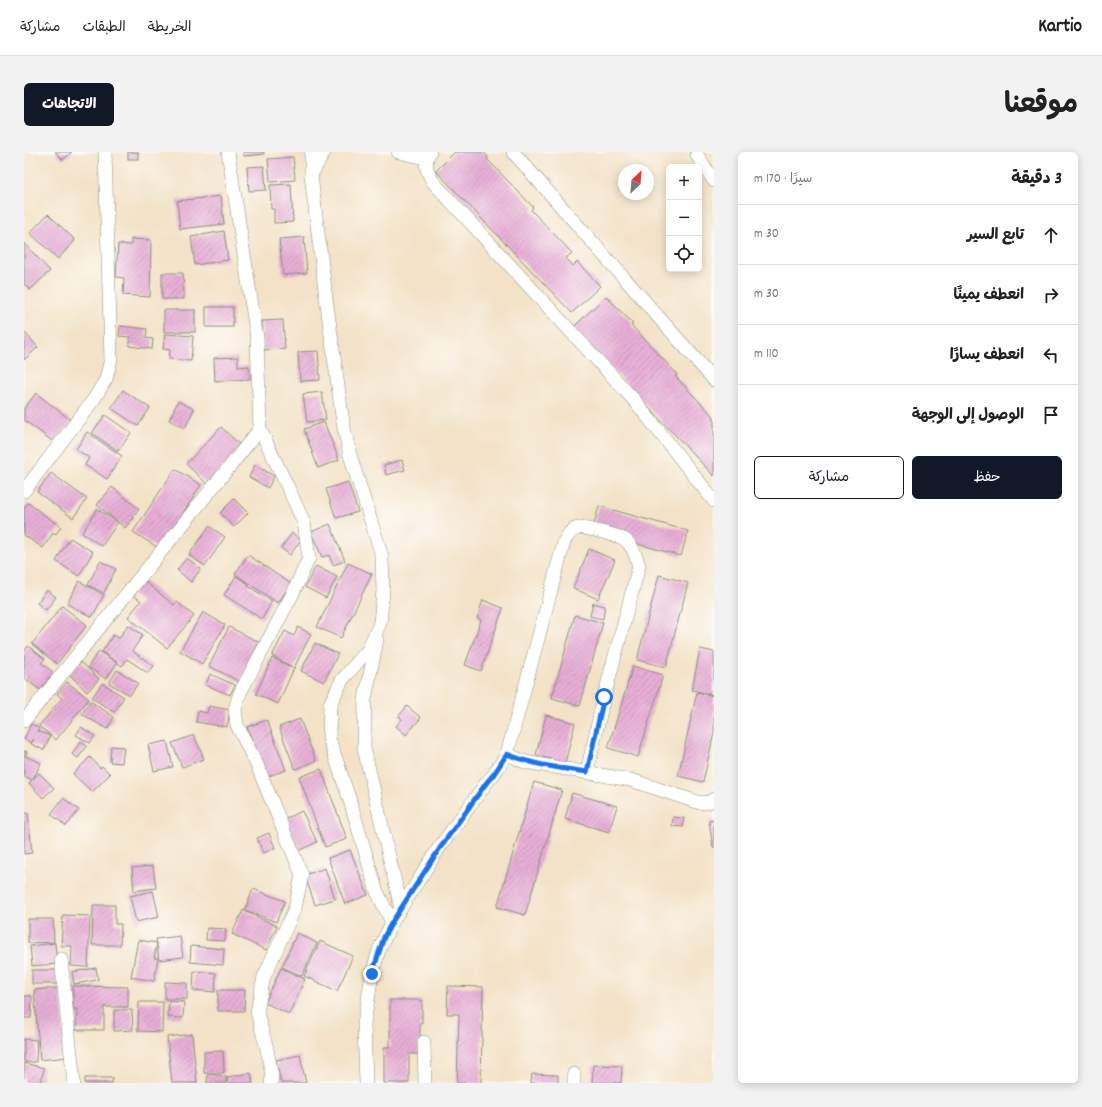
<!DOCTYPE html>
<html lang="ar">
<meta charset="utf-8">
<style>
body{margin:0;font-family:Dekko,"Playpen Sans Arabic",sans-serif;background:#f2f2f2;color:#222;direction:rtl}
.controls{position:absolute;right:12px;top:12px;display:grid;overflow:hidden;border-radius:6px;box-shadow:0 2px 10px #0003}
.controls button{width:36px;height:36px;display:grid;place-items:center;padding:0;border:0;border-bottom:1px solid #e0e0e0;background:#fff;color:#222;font:20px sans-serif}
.compass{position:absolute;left:594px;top:12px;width:36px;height:36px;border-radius:50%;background:#fff;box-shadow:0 2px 10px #0003;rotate:26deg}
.stop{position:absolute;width:12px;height:12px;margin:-9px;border:3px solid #1a73e8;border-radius:50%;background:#fff}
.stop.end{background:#1a73e8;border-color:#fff;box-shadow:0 1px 4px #0008}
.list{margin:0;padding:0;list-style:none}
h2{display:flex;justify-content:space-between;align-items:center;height:52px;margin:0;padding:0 16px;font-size:17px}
h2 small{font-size:13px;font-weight:400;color:#767676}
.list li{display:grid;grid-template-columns:26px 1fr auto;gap:12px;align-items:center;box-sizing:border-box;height:60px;padding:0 16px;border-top:1px solid #e0e0e0}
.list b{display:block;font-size:15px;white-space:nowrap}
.list em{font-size:13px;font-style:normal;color:#767676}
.actions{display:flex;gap:8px;padding:12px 16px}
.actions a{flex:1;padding:9px 0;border:1px solid #111827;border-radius:6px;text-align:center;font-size:14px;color:#111827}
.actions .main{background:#111827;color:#fff}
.icon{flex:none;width:22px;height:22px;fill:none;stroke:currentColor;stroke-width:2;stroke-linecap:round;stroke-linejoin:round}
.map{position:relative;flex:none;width:690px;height:931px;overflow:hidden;direction:ltr;border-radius:6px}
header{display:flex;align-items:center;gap:24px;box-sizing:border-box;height:56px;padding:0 20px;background:#fff;border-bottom:1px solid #e0e0e0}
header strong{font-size:19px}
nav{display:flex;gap:22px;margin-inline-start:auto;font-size:14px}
.intro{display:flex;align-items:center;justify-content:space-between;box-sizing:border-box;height:96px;padding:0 24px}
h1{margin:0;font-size:28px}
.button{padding:10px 18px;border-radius:6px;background:#111827;color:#fff;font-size:14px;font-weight:700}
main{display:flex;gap:24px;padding:0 24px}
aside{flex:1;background:#fff;border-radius:6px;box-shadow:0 2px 10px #0003}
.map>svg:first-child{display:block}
.building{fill:url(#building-hatch)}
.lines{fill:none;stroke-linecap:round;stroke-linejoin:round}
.street-casing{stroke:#89907e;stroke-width:14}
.street{stroke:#fff;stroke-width:13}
.route{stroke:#1a73e8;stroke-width:5}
</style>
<header>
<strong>Kartio</strong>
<nav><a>الخريطة</a><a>الطبقات</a><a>مشاركة</a></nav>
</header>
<div class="intro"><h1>موقعنا</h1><a class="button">الاتجاهات</a></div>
<main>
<aside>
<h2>3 دقيقة<small>سيرًا · 170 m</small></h2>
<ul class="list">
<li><svg class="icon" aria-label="ahead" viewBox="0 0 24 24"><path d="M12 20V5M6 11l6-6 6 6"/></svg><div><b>تابع السير</b></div><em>30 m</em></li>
<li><svg class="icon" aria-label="right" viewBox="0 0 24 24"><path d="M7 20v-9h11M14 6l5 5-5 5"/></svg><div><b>انعطف يمينًا</b></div><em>30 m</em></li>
<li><svg class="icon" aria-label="left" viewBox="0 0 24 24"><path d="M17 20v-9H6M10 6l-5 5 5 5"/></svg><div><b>انعطف يسارًا</b></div><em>110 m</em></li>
<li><svg class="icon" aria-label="arrive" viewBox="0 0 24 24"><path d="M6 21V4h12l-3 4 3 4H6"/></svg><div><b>الوصول إلى الوجهة</b></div></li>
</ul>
<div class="actions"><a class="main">حفظ</a><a>مشاركة</a></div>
</aside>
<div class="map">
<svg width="690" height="931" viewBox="0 0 690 931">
<defs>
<pattern id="building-hatch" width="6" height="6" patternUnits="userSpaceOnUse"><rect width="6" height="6" fill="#e8aed7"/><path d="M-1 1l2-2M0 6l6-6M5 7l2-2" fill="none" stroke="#bb8faf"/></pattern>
</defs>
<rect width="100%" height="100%" fill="#fdfcf7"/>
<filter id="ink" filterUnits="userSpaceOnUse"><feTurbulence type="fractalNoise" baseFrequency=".025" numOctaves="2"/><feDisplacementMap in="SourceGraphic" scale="8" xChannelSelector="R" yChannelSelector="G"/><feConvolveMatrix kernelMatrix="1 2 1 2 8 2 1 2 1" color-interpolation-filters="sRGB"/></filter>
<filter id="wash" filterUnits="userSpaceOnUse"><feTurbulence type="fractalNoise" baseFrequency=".012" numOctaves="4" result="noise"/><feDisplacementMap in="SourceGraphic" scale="16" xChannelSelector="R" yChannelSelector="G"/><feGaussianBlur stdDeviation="0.9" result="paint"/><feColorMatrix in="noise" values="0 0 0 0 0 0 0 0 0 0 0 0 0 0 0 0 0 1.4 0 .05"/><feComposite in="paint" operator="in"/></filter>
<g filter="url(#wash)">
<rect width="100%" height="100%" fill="#f3e2c7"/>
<g id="blocks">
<g class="building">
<polygon points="31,0 48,0 39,8"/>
<rect x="104" y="0" width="10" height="7"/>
<polygon points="219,0 240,0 240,2 220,4"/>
<polygon points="431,0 460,0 464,5 463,7 509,55 507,58 548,101 542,106 549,114 553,110 576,134 548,161 412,19"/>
<polygon points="269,5 271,28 246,30 244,7"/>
<polygon points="240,14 242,38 225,39 223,15"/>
<polygon points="267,32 269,70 250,71 250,57 247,57 246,33"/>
<polygon points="197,44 200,72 156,77 153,49"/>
<polygon points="24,62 51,88 34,107 6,81"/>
<polygon points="200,79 204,108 171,113 167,85"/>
<polygon points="280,85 283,121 259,123 255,87"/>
<polygon points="107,87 127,88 126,145 99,143 100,126 92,125 94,92 107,93"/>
<polygon points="0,91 26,119 6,138 0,132"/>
<polygon points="138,121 159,121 160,147 138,147"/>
<polygon points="582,144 609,172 607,173 653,222 651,224 690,265 690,324 549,176"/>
<rect x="182" y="155" width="27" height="20"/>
<rect x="140" y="158" width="31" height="22"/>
<polygon points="259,168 261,197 240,198 238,169"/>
<polygon points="96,174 123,177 122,186 129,187 128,197 105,194 106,185 95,184"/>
<polygon points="0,180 14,195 0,208"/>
<polygon points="141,182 169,184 167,209 145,207 146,198 139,197"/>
<polygon points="294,199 296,228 276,229 274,200"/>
<polygon points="214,205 214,215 225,214 226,227 191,229 190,206"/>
<polygon points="99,238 126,256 114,274 87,256"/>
<polygon points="298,240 302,268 283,270 279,242"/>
<polygon points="12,241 48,269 31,291 0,268 0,257"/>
<polygon points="154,249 170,257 161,276 145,268"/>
<polygon points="81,263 107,281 94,299 68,281"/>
<polygon points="300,270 315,308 294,316 280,277"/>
<polygon points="197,275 218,295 183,332 162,312"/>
<polygon points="63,280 98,304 83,327 61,313 65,306 52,297"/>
<polygon points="378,308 381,318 362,323 360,313"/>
<polygon points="231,313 250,324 244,336 225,325"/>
<polygon points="151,317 177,333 136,397 109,380"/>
<polygon points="27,321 63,347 49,366 13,340"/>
<polygon points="324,330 334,360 312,366 302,337"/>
<polygon points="88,335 115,357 108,365 110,366 101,376 73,353"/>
<polygon points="210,347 224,361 210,375 196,361"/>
<polygon points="4,351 37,375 31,383 29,381 19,396 0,383 0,356"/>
<polygon points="575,354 664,379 657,404 568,379"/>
<polygon points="73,357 94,370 78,394 58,381"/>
<polygon points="306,372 321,409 309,413 305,403 298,405 287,380"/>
<polygon points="185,374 201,385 181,414 165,403"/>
<polygon points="268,381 277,388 266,403 257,396"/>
<polygon points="46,386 69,400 55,424 32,409"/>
<polygon points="565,397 591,408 574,447 549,436"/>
<polygon points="224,403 267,432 254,451 211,422"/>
<polygon points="163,406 177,417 167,430 153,418"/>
<polygon points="76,409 92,417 80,441 64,433"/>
<polygon points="324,411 348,422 317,486 293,475"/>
<polygon points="292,414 313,425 302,446 281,435"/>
<polygon points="635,423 664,431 642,515 613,508"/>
<polygon points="212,424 225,432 224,434 248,449 238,467 200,443"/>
<polygon points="119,428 150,453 153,450 170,464 143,496 104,465 117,449 108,442"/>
<polygon points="55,429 80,443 68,465 43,452"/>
<polygon points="23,438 32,445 22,458 13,451"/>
<polygon points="459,448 479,456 457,519 441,513 457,468 453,466"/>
<polygon points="569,451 581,454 579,467 566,464"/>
<polygon points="38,454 63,473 33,512 8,492"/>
<polygon points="179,460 201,473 178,512 156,499"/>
<polygon points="551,463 579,471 556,554 528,546"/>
<polygon points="104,473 119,483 108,499 130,514 124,521 103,507 98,514 78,500 89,483 95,486"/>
<polygon points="205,475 235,490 216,530 185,514"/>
<polygon points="274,475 287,482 270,516 248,504 261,479 270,484"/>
<polygon points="291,491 314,502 300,530 277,519"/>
<polygon points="4,494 21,507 17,511 29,520 16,538 0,526 0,500"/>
<polygon points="676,497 690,500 690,543 668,538"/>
<polygon points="75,499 93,511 82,527 64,515"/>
<polygon points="248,506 270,516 254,552 232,542"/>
<polygon points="57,510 75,527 63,540 45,522"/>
<polygon points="609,514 639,523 614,605 584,596"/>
<polygon points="93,518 114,531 106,543 85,531"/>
<polygon points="186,522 211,533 206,543 182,533"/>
<polygon points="43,530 65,547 32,588 15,574 38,546 33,542"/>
<polygon points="78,531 100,545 90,560 68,546"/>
<polygon points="673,540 690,544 690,581 679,630 654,624"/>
<polygon points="66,549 90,565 83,577 58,562"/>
<polygon points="185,554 206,558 203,575 172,570 174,559 183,561"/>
<polygon points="383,554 397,566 382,583 372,574 378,567 375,564"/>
<polygon points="522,563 551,571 541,611 512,603"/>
<polygon points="276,567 292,609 271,617 255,575"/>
<polygon points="243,568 262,618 242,625 223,575"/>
<polygon points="7,572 15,576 14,579 26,584 20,598 7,592 10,587 7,591 0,587"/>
<polygon points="57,575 71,584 66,591 52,583"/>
<polygon points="170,583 180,607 158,615 148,591"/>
<polygon points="57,589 63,594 54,606 48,602"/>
<polygon points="143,589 149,615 130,619 124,593"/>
<polygon points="87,594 100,595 98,611 86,610"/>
<polygon points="0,599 3,600 1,604 17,611 9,627 15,621 30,636 19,646 5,631 8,628 0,624"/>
<polygon points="66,605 76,616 78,614 86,622 68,640 49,622"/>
<polygon points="297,617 323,687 301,695 275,625"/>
<polygon points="510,630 538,638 501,763 473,755"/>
<polygon points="548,641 593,654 585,680 541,667"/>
<polygon points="39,646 55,658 42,674 27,662"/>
<polygon points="278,659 293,690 274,699 259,668"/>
<polygon points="0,661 4,661 8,701 0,702"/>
<polygon points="649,665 660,666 659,675 648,674"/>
<polygon points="690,668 690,696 689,696 685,669"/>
<polygon points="245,681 251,696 239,701 233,686"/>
<polygon points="326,698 344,743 321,752 304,706"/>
<polygon points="129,714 132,736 110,739 108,716"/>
<polygon points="301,716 311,747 291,753 281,723"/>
<polygon points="229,737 261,749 252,770 221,758"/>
<polygon points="129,739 135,765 112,770 106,744"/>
<polygon points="69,753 91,753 91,772 97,772 96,793 68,793"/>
<polygon points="219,758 253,774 242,798 208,782"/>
<polygon points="39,763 66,764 64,815 47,814 48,794 37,794"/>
<polygon points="4,767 29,767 30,790 4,791"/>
<polygon points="183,776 202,777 201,789 182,788"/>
<polygon points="273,781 293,791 278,824 258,815"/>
<polygon points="156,784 159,805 135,808 132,787"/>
<polygon points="114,788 133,791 130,806 134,806 130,829 107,825"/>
<polygon points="296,789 329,804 313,839 280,824"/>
<polygon points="31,791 33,812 8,814 6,794"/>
<polygon points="167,794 200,797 199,813 166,810"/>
<polygon points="72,816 74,828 50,832 48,820"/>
<polygon points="257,816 281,827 265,862 241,851"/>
<rect x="8" y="818" width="27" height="14"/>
<polygon points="170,819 192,821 191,840 169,838"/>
<polygon points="141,830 163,831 163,847 141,847"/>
<polygon points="49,834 104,835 104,855 80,855 80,878 52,878 53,857 49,857"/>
<polygon points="424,834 459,835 457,931 433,931 435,862 423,862"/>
<polygon points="36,836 43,905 16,908 10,838"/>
<polygon points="194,838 221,838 220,859 194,859"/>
<polygon points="0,844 8,844 7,866 0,866"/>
<polygon points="366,848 398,848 398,871 396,871 396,902 385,902 385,931 360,931 360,895 366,895"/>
<polygon points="145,849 160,850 159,866 144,865"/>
<polygon points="115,850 139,850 138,880 114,879"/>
<polygon points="90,858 108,858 109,878 90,879"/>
<polygon points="168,882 173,931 148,931 143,885"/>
<polygon points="0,887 13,888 12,910 0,910"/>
<polygon points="199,899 200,921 180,921 180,900"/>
<polygon points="276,903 282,931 257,931 252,908"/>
<polygon points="0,911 20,916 17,931 0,931"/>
<polygon points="569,913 598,914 597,931 568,931"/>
<polygon points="227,921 229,931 204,931 203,925"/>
<polygon points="184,922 202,924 202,931 183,931"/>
<polygon points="508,922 534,923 534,931 507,931"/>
<polygon points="61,926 89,926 88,931 61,931"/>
</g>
</g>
</g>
<g filter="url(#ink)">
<use href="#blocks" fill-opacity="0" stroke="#89907e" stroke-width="1"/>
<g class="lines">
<g class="street-casing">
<g id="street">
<polyline points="204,0 233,186 236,277 267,342 280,371 285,406 268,443 216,541 211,557 213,573 233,613 278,723 271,756 240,825 233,860 243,897 248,924 247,931"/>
<polyline points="287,0 287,23 302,146 319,271 326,303 358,404 359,439 356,471 344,498 318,528 306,552 305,586 327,652 353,740 368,770 355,798 348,822 340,872 342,931"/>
<polyline points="374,0 402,6"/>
<path d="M406 0C399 11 403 19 409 30L611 249 690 349"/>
<polyline points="489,0 690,228"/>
<polyline points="673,0 673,3 690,29"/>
<polyline points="287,23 300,0"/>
<polyline points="0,339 70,247 82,227 87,207 81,0"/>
<polyline points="353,488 341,547 340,596 377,756"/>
<polyline points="0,569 236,277"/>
<polyline points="483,602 501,610 607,628 676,651 685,650 690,647"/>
<path d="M368 770 415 696 463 630 470 622 483 602 540 390C543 384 547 377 555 376 561 375 595 384 600 387 609 393 612 405 615 414L580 545 563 620"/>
<polyline points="37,807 50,931"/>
<polyline points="400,890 401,931"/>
<polyline points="550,922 550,931"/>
</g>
</g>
<use href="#street" class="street"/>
</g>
</g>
<g class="lines" filter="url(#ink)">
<path class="route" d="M348 822 360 785 368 770 416 696 463 630 470 622 483 602C509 613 535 616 563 620L580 545"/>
</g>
</svg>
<div class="controls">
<button>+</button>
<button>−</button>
<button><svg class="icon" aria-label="locate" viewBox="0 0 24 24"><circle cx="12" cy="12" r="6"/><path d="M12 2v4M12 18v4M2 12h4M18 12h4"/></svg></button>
</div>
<svg class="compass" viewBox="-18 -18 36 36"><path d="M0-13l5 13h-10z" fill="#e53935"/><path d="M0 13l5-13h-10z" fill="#767676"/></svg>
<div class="stop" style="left:580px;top:545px"></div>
<div class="stop end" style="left:348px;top:822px"></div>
</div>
</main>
